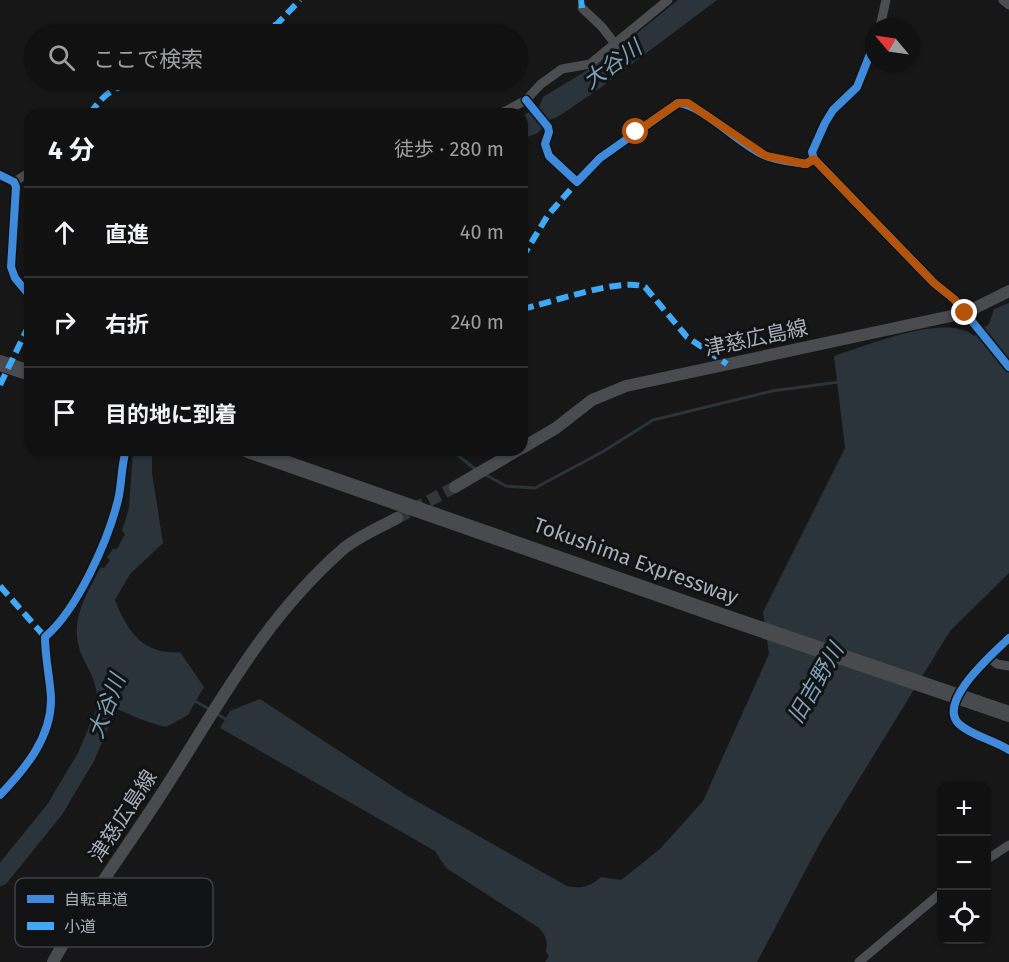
<!DOCTYPE html>
<html lang="ja">
<meta charset="utf-8">
<style>
body{margin:0;font-family:"Fira Sans","Noto Sans JP",sans-serif;background:#1a1a1b;color:#f1f3f6}
.controls{position:absolute;right:18px;bottom:18px;display:grid;overflow:hidden;border-radius:12px;box-shadow:0 2px 4px #0004}
.controls button{width:54px;height:54px;display:grid;place-items:center;padding:0;border:0;border-bottom:2px solid #303132;background:#111112;color:#f1f3f6;font:30px sans-serif}
.compass{position:absolute;left:865px;top:18px;width:54px;height:54px;border-radius:50%;background:#111112;box-shadow:0 2px 4px #0004;rotate:299deg}
.stop{position:absolute;width:18px;height:18px;margin:-14px;border:4px solid #b45309;border-radius:50%;background:#fff}
.stop.end{background:#b45309;border-color:#fff;box-shadow:0 2px 6px #0008}
.list{margin:0;padding:0;list-style:none}
h2{display:flex;justify-content:space-between;align-items:center;height:78px;margin:0;padding:0 24px;font-size:26px}
h2 small{font-size:20px;font-weight:400;color:#9c9d9f}
.list li{display:grid;grid-template-columns:39px 1fr auto;gap:18px;align-items:center;box-sizing:border-box;height:90px;padding:0 24px;border-top:2px solid #303132}
.list b{display:block;font-size:22px;white-space:nowrap}
.list em{font-size:20px;font-style:normal;color:#9c9d9f}
.icon{flex:none;width:33px;height:33px;fill:none;stroke:currentColor;stroke-width:2;stroke-linecap:round;stroke-linejoin:round}
.map{position:relative;flex:none;width:1009px;height:962px;overflow:hidden}
.search{position:absolute;background:#111112;box-shadow:0 2px 4px #0004;left:24px;top:24px;width:504px;height:66px;display:flex;align-items:center;gap:15px;box-sizing:border-box;padding:0 21px;border-radius:33px;color:#9c9d9f;font-size:22px}
.panel{position:absolute;background:#111112;box-shadow:0 2px 4px #0004;left:24px;top:108px;width:504px;height:348px;border-radius:18px}
.map>svg:first-child{display:block}
.water{fill:#2a343a}
.lines{fill:none;stroke-linecap:round;stroke-linejoin:round}
.stream{stroke:#2a343a;stroke-width:3}
.river{stroke:#2a343a;stroke-width:18}
.secondary-tunnel{stroke:#343538;stroke-width:12;stroke-dasharray:12 6;stroke-linecap:butt}
.street{stroke:#4b4d51;stroke-width:9}
.secondary{stroke:#4a4b4f;stroke-width:12}
.highway{stroke:#494a4d;stroke-width:16}
.highway-bridge{stroke:#494a4d;stroke-width:16}
.quiet{stroke:#3fa9f5;stroke-width:6;stroke-dasharray:12 6;stroke-linecap:butt}
.cycleway-casing{stroke:#111214;stroke-width:11}
.cycleway{stroke:#408adc;stroke-width:8}
.route{stroke:#b45309;stroke-width:8}
.labels{text-anchor:middle;stroke-width:6;stroke-linejoin:round;paint-order:stroke}
.street-label{font-size:21px;fill:#a8aeb9;stroke:#111214}
.water-label{font-size:22px;font-style:italic;fill:#7e9fb5;stroke:#111214}
.key{fill:#111214;stroke:#3e4146;stroke-width:1.5}
.key-label{font-size:16px;fill:#a8aeb9}
</style>
<div class="map">
<svg width="1009" height="962" viewBox="0 0 1009 962">
<rect width="100%" height="100%" fill="#171718"/>
<g class="water">
<path d="M678 0H717L592 94C581 100 558 119 549 120L538 133 522 139V116L539 107 543 97 604 60Z"/>
<path d="M1009 303V573L950 631 821 841 757 962H545L549 956 546 952C548 941 546 936 539 928L446 868 435 851 220 728 230 711 260 699 406 795 567 886C581 889 590 887 601 877L621 880 660 849 703 801 769 654 763 612 845 448 834 356C867 346 945 312 974 336L989 324 994 309Z"/>
<path d="M133 450H152V473L163 543 130 574 115 600C127 630 142 655 180 652L204 687 188 715 166 727C142 722 120 709 97 701 97 682 91 674 83 658 67 625 85 596 101 567L104 568 110 560 107 557 113 549H117L125 534 122 531 129 508Z"/>
</g>
<g class="lines">
<g class="stream">
<polyline points="451,450 475,469"/>
<polyline points="484,474 506,486 535,488 604,451 653,420 772,391 839,382"/>
<polyline points="193,700 211,710"/>
<polyline points="217,714 229,721"/>
</g>
<polyline class="river" points="0,877 55,809 86,757 118,682"/>
<polyline class="secondary-tunnel" points="397,518 455,487"/>
<g class="street">
<polyline points="1003,0 1009,5"/>
<polyline points="582,8 602,27 616,45"/>
<polyline points="880,27 886,0"/>
<polyline points="874,44 857,87 833,110 825,123 812,152 814,159 934,283 954,299 1009,367"/>
<path d="M526 100 548 127 549 132 545 144 549 156 577 182 600 158 678 103C701 104 740 145 764 155 776 161 793 162 806 164L814 159"/>
<polyline points="500,114 526,100 541,84 562,69 590,64 668,0"/>
<polyline points="0,175 14,182 16,187 11,267 15,278 30,296"/>
<polyline points="14,182 30,172"/>
<path d="M1009 638C994 653 936 702 959 724 972 736 994 740 1009 750"/>
<polyline points="989,658 997,664 1009,666"/>
<path d="M0 795C25 769 52 737 51 698 50 678 45 658 45 637 77 610 108 541 118 500 122 484 121 466 126 450"/>
<polyline points="986,860 1009,845"/>
<polyline points="859,962 942,892"/>
</g>
<g class="secondary">
<polyline points="522,448 556,428 592,400 626,386 965,313 1009,291"/>
<polyline points="455,487 518,450"/>
<path d="M53 962C88 898 133 840 171 779 223 697 267 616 342 550 357 537 379 528 397 518"/>
</g>
<g class="highway">
<polyline points="0,363 30,373"/>
<polyline points="248,450 716,614"/>
<polyline points="977,703 1009,714"/>
</g>
<polyline class="highway-bridge" points="716,614 977,703"/>
<g class="quiet">
<polyline points="581,0 582,8"/>
<polyline points="258,34 277,24 300,0"/>
<path d="M90 114C107 89 117 86 146 80"/>
<polyline points="522,258 548,215 577,182"/>
<path d="M522 309C550 303 621 277 645 287L687 337 727 364"/>
<polyline points="0,385 30,323"/>
<polyline points="0,586 45,637"/>
</g>
<g class="cycleway-casing">
<g id="cycleway">
<polyline points="874,44 857,87 833,110 825,123 812,152 814,159 934,283 954,299 1009,367"/>
<path d="M526 100 548 127 549 132 545 144 549 156 577 182 600 158 678 103C701 104 740 145 764 155 776 161 793 162 806 164L814 159"/>
<polyline points="0,175 14,182 16,187 11,267 15,278 30,296"/>
<path d="M1009 638C994 653 936 702 959 724 972 736 994 740 1009 750"/>
<path d="M0 795C25 769 52 737 51 698 50 678 45 658 45 637 77 610 108 541 118 500 122 484 121 466 126 450"/>
</g>
</g>
<use href="#cycleway" class="cycleway"/>
</g>
<g class="lines">
<polyline class="route" points="636,132 678,103 688,103 766,156 806,164 814,159 934,283 954,299 965,313"/>
</g>
<g class="labels">
<g class="street-label">
<text transform="translate(756 338) rotate(-12)" y="7">津慈広島線</text>
<text transform="translate(636 561) rotate(20)" y="7">Tokushima Expressway</text>
<text transform="translate(123 816) rotate(-57)" y="7">津慈広島線</text>
</g>
<g class="water-label">
<text transform="translate(612 64) rotate(-36)" y="8">大谷川</text>
<text transform="translate(815 683) rotate(-60)" y="8">旧吉野川</text>
<text transform="translate(106 706) rotate(-69)" y="8">大谷川</text>
</g>
</g>
<rect x="15" y="878" width="198" height="69" rx="9" class="key"/>
<rect x="27" y="895" width="27" height="8" fill="#408adc"/>
<rect x="27" y="922" width="27" height="8" fill="#3fa9f5"/>
<g class="key-label">
<text x="64" y="905">自転車道</text>
<text x="64" y="932">小道</text>
</g>
</svg>
<div class="controls">
<button>+</button>
<button>−</button>
<button><svg class="icon" aria-label="locate" viewBox="0 0 24 24"><circle cx="12" cy="12" r="6"/><path d="M12 2v4M12 18v4M2 12h4M18 12h4"/></svg></button>
</div>
<svg class="compass" viewBox="-18 -18 36 36"><path d="M0-13l5 13h-10z" fill="#e53935"/><path d="M0 13l5-13h-10z" fill="#9c9d9f"/></svg>
<div class="stop" style="left:636px;top:132px"></div>
<div class="stop end" style="left:965px;top:313px"></div>
<div class="search"><svg class="icon" aria-label="search" viewBox="0 0 24 24"><circle cx="10" cy="10" r="6"/><path d="M15 15l6 6"/></svg>ここで検索</div>
<section class="panel">
<h2>4 分<small>徒歩 · 280 m</small></h2>
<ul class="list">
<li><svg class="icon" aria-label="ahead" viewBox="0 0 24 24"><path d="M12 20V5M6 11l6-6 6 6"/></svg><div><b>直進</b></div><em>40 m</em></li>
<li><svg class="icon" aria-label="right" viewBox="0 0 24 24"><path d="M7 20v-9h11M14 6l5 5-5 5"/></svg><div><b>右折</b></div><em>240 m</em></li>
<li><svg class="icon" aria-label="arrive" viewBox="0 0 24 24"><path d="M6 21V4h12l-3 4 3 4H6"/></svg><div><b>目的地に到着</b></div></li>
</ul>
</section>
</div>
